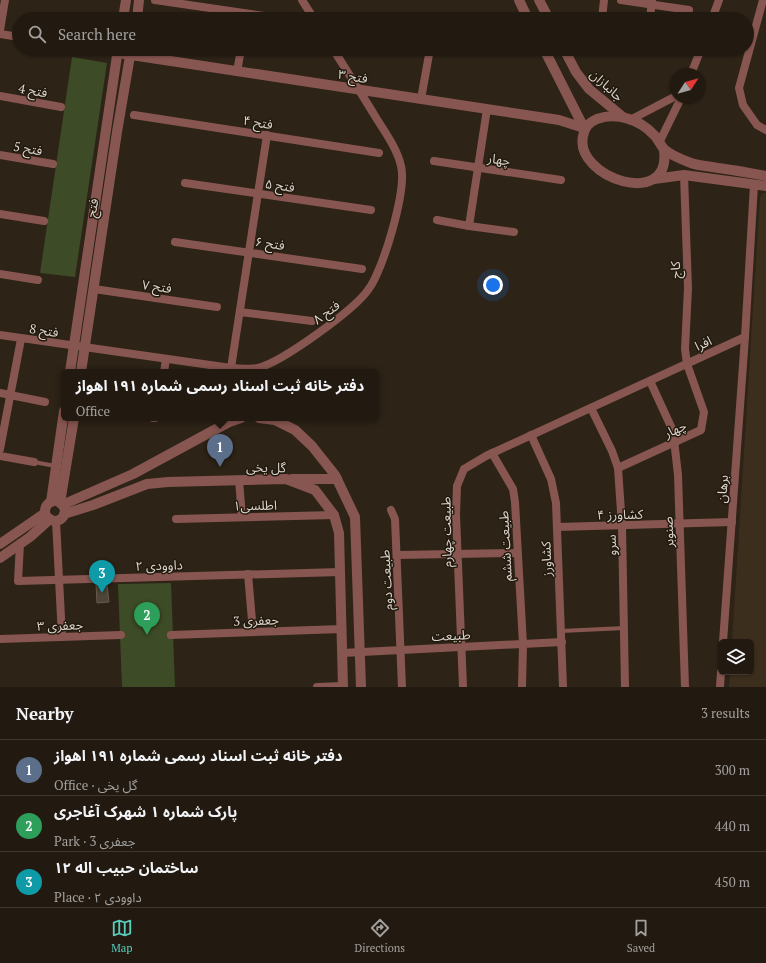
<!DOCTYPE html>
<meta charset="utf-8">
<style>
body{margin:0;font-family:"PT Serif","Noto Sans Arabic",serif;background:#2e271f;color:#f1f3f6}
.controls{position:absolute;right:12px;bottom:12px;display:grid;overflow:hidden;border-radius:6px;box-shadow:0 1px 3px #0004}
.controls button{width:36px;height:36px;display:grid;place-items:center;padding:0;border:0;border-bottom:1px solid #3f3831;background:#221a11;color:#f1f3f6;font:20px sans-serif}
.compass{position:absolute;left:670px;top:68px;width:36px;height:36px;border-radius:50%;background:#221a11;box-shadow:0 1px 3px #0004;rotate:54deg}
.you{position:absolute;left:493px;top:285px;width:14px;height:14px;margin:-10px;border:3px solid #fff;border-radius:50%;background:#1a73e8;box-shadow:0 0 0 6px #1a73e833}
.badge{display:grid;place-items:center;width:26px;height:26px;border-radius:50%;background:#5acebd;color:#fff;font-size:13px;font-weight:700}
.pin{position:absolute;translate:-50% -33px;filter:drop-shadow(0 1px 2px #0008)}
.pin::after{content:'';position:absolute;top:21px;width:14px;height:12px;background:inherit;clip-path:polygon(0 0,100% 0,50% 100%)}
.popup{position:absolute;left:61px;top:369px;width:318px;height:52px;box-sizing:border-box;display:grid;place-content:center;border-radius:6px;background:#221a11;filter:drop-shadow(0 1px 3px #0005);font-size:13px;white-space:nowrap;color:#a2a19f}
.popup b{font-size:15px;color:#f1f3f6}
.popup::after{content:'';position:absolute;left:50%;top:100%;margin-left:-8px;border:8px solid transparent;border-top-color:#221a11}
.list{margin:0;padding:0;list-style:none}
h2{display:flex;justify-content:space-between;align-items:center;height:52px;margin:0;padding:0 16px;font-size:17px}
h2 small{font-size:13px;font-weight:400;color:#a2a19f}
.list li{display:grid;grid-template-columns:26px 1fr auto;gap:12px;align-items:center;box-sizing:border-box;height:56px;padding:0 16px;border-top:1px solid #3f3831}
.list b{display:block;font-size:15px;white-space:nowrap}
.list p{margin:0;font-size:13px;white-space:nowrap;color:#a2a19f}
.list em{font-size:13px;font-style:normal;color:#a2a19f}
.icon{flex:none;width:22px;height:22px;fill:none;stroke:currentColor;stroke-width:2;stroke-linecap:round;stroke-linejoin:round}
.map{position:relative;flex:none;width:766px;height:687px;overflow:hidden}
.search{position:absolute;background:#221a11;box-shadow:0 1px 3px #0004;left:12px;right:12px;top:12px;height:44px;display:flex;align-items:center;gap:10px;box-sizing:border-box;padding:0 14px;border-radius:22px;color:#a2a19f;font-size:15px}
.sheet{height:220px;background:#221a11}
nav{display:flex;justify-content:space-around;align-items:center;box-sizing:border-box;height:56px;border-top:1px solid #3f3831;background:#221a11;font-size:11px;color:#a2a19f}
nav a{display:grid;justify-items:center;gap:2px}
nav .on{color:#5acebd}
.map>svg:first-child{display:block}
.built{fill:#3c2e1d}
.green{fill:#3d4b26}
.building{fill:#4f4538;stroke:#655a4d}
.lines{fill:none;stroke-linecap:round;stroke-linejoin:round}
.service{stroke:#885650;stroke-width:4}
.minor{stroke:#885650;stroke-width:8}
.tertiary{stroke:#885650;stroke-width:10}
.labels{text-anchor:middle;stroke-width:3;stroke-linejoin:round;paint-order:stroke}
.street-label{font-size:13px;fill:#ddd6cf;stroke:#231a0e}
</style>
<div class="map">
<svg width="766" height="687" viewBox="0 0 766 687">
<rect width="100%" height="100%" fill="#2d2317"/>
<polygon class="built" points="762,193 766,193 766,687 729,687 730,672 751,672 751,642 732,642 760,198"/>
<g class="green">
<polygon points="72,57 107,63 75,277 40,273"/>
<polygon points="171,583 175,687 122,687 118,584"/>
</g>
<polygon class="building" points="96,584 107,584 109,602 97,603"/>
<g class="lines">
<g class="service">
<polyline points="34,462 55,466"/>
<polyline points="561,631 625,628"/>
</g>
<g class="minor">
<polyline points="155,0 285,19"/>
<polyline points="302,0 314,19"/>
<polyline points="621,0 689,10"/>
<polyline points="763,0 739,88 743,105 757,125 766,130"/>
<polyline points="602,19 604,0"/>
<polyline points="650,19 652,0"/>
<polyline points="712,19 719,0"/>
<polyline points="0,30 5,0"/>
<polyline points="0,34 19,37"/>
<polyline points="93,49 118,53"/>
<polyline points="475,49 484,50"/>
<polyline points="237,72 241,49"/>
<polyline points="691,74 701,49"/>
<polyline points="0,96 61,107"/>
<polyline points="421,99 430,49"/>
<polyline points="487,109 469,226 514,232"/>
<polyline points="134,115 379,153"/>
<polyline points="630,120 676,96"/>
<polyline points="659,143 681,98"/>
<polyline points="0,155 53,164"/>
<polyline points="434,161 561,180"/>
<polyline points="185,183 371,210"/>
<polyline points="0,214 44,221"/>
<polyline points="437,220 469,226"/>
<polyline points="175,242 362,269"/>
<polyline points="0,274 38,280"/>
<polyline points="94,289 217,307"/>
<polyline points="240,312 312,321"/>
<path d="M0 335 231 368C239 368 250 370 258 368 282 362 354 310 368 290 383 271 407 190 401 166 397 148 384 131 375 116 361 93 347 71 333 49"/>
<polyline points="231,368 267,135"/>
<polyline points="164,372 166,359"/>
<polyline points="650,381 673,431 678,475 685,687"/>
<polyline points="0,393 45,402"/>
<polyline points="591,408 612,451 618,468 622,526 625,687"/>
<polyline points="153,418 155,418"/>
<polyline points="531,435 551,479 556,503 563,687"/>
<polyline points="0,449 21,339"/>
<polyline points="492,453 513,489 515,502 523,644 522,687"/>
<polyline points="0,456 34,462"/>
<polyline points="618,468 701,430 704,412 687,364 685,349 688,288 684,175"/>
<polyline points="239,480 242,517"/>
<polyline points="391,510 395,519 402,687"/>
<polyline points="176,519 334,515"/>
<polyline points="56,521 62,637"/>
<polyline points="557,527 732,522"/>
<polyline points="20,543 18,581 340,572"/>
<polyline points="397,555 517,553"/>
<polyline points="248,574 253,632"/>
<polyline points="171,635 342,629"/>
<polyline points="0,639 121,635"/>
<polyline points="723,642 745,337"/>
<polyline points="342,653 562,642"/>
<polyline points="317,687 343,686"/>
<polyline points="463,687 456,515 457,486 464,469 486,456 745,337 754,185"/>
<polyline points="720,687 721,672"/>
</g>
<g class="tertiary">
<polyline points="519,0 528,19"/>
<polyline points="539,0 549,19"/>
<polyline points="123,19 126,0"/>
<polyline points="137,19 139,0"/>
<polyline points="544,49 584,128"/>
<polyline points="564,49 576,72 589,89 623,117"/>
<polyline points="118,53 559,120 584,128"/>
<path d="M664 150C672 210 574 178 583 136 585 127 588 123 597 119 617 112 640 120 653 134 658 138 660 145 664 149 670 155 683 160 691 163 699 166 709 166 718 168 734 170 750 173 766 176"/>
<polyline points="654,179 684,175 766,186"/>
<polyline points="70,372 118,49"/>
<polyline points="81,372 117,132 131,50"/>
<polyline points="259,418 275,420 295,430 312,446 335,475 355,517 361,687"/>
<polyline points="292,479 337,479"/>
<circle cx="55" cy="511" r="10"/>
<polyline points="51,502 64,411"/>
<polyline points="60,503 74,418"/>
<polyline points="62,505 133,474 229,422 241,418"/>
<polyline points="64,514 93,505 147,484 168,482 286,479 315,490 334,515 339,533 343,687"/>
<polyline points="0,544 45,513"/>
<polyline points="0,558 30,537 50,519"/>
</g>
</g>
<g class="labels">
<g class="street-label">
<text transform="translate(353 76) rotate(9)" y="5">فتح ۳</text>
<text transform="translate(607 85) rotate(43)" y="5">جانبازان</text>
<text transform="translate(33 90) rotate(10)" y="5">فتح 4</text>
<text transform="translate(258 122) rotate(9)" y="5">فتح ۴</text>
<text transform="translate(28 148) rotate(10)" y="5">فتح 5</text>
<text transform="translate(499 159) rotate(8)" y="5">چهار</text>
<text transform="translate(280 185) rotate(8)" y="5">فتح ۵</text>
<text transform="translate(92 208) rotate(-82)" y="5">فتح</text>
<text transform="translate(270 243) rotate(8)" y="5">فتح ۶</text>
<text transform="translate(675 270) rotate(-92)" y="5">کاج</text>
<text transform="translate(157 286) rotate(8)" y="5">فتح ۷</text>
<text transform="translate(326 312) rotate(-37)" y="5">فتح ۸</text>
<text transform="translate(44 330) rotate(9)" y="5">فتح 8</text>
<text transform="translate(703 343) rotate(-25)" y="5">افرا</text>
<text transform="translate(675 429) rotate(-25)" y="5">چهار</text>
<text transform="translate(266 467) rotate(1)" y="5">گل یخی</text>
<text transform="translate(722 489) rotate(-86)" y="5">برهان</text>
<text transform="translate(255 505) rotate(-1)" y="5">اطلسی۱</text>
<text transform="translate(620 514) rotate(-1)" y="5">کشاورز ۴</text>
<text transform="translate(446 532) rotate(-91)" y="5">طبیعت چهارم</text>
<text transform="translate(668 532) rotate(-92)" y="5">صنوبر</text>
<text transform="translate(611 545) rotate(-92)" y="5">سرو</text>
<text transform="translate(505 546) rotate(-93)" y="5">طبیعت ششم</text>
<text transform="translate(546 559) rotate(-92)" y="5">کشاورز</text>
<text transform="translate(159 565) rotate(-2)" y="5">داوودی ۲</text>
<text transform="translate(386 580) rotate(-93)" y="5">طبیعت دوم</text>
<text transform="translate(256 620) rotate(-2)" y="5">3 جعفری</text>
<text transform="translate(60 625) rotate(-2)" y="5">جعفری ۳</text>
<text transform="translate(451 635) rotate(-3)" y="5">طبیعت</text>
</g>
</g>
</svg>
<div class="controls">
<button><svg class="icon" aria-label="layers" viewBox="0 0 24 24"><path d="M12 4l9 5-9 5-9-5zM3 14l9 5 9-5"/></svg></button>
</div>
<svg class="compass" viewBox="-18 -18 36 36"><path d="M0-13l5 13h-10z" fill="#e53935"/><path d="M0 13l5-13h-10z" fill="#a2a19f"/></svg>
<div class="you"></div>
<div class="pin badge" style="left:220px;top:467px;background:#5c6f8a">1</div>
<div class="popup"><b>دفتر خانه ثبت اسناد رسمی شماره ۱۹۱ اهواز</b>Office</div>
<div class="pin badge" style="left:147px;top:635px;background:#2e9e5b">2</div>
<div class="pin badge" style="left:102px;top:593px;background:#0f9aa8">3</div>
<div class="search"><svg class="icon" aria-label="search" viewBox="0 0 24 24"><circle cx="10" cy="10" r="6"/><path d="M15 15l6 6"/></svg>Search here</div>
</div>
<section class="sheet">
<h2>Nearby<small>3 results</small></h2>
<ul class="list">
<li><span class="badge" style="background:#5c6f8a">1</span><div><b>دفتر خانه ثبت اسناد رسمی شماره ۱۹۱ اهواز</b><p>Office · گل یخی</p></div><em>300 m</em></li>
<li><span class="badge" style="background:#2e9e5b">2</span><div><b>پارک شماره ۱ شهرک آغاجری</b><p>Park · 3 جعفری</p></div><em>440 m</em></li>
<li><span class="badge" style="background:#0f9aa8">3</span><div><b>ساختمان حبیب اله ۱۲</b><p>Place · داوودی ۲</p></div><em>450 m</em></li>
</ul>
</section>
<nav>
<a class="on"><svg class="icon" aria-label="map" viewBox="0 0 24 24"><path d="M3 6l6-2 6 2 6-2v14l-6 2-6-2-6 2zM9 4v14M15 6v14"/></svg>Map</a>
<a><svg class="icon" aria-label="directions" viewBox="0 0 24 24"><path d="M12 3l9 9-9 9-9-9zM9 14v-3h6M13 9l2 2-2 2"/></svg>Directions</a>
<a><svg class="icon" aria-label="saved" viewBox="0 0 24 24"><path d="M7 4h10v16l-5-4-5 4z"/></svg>Saved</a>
</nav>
